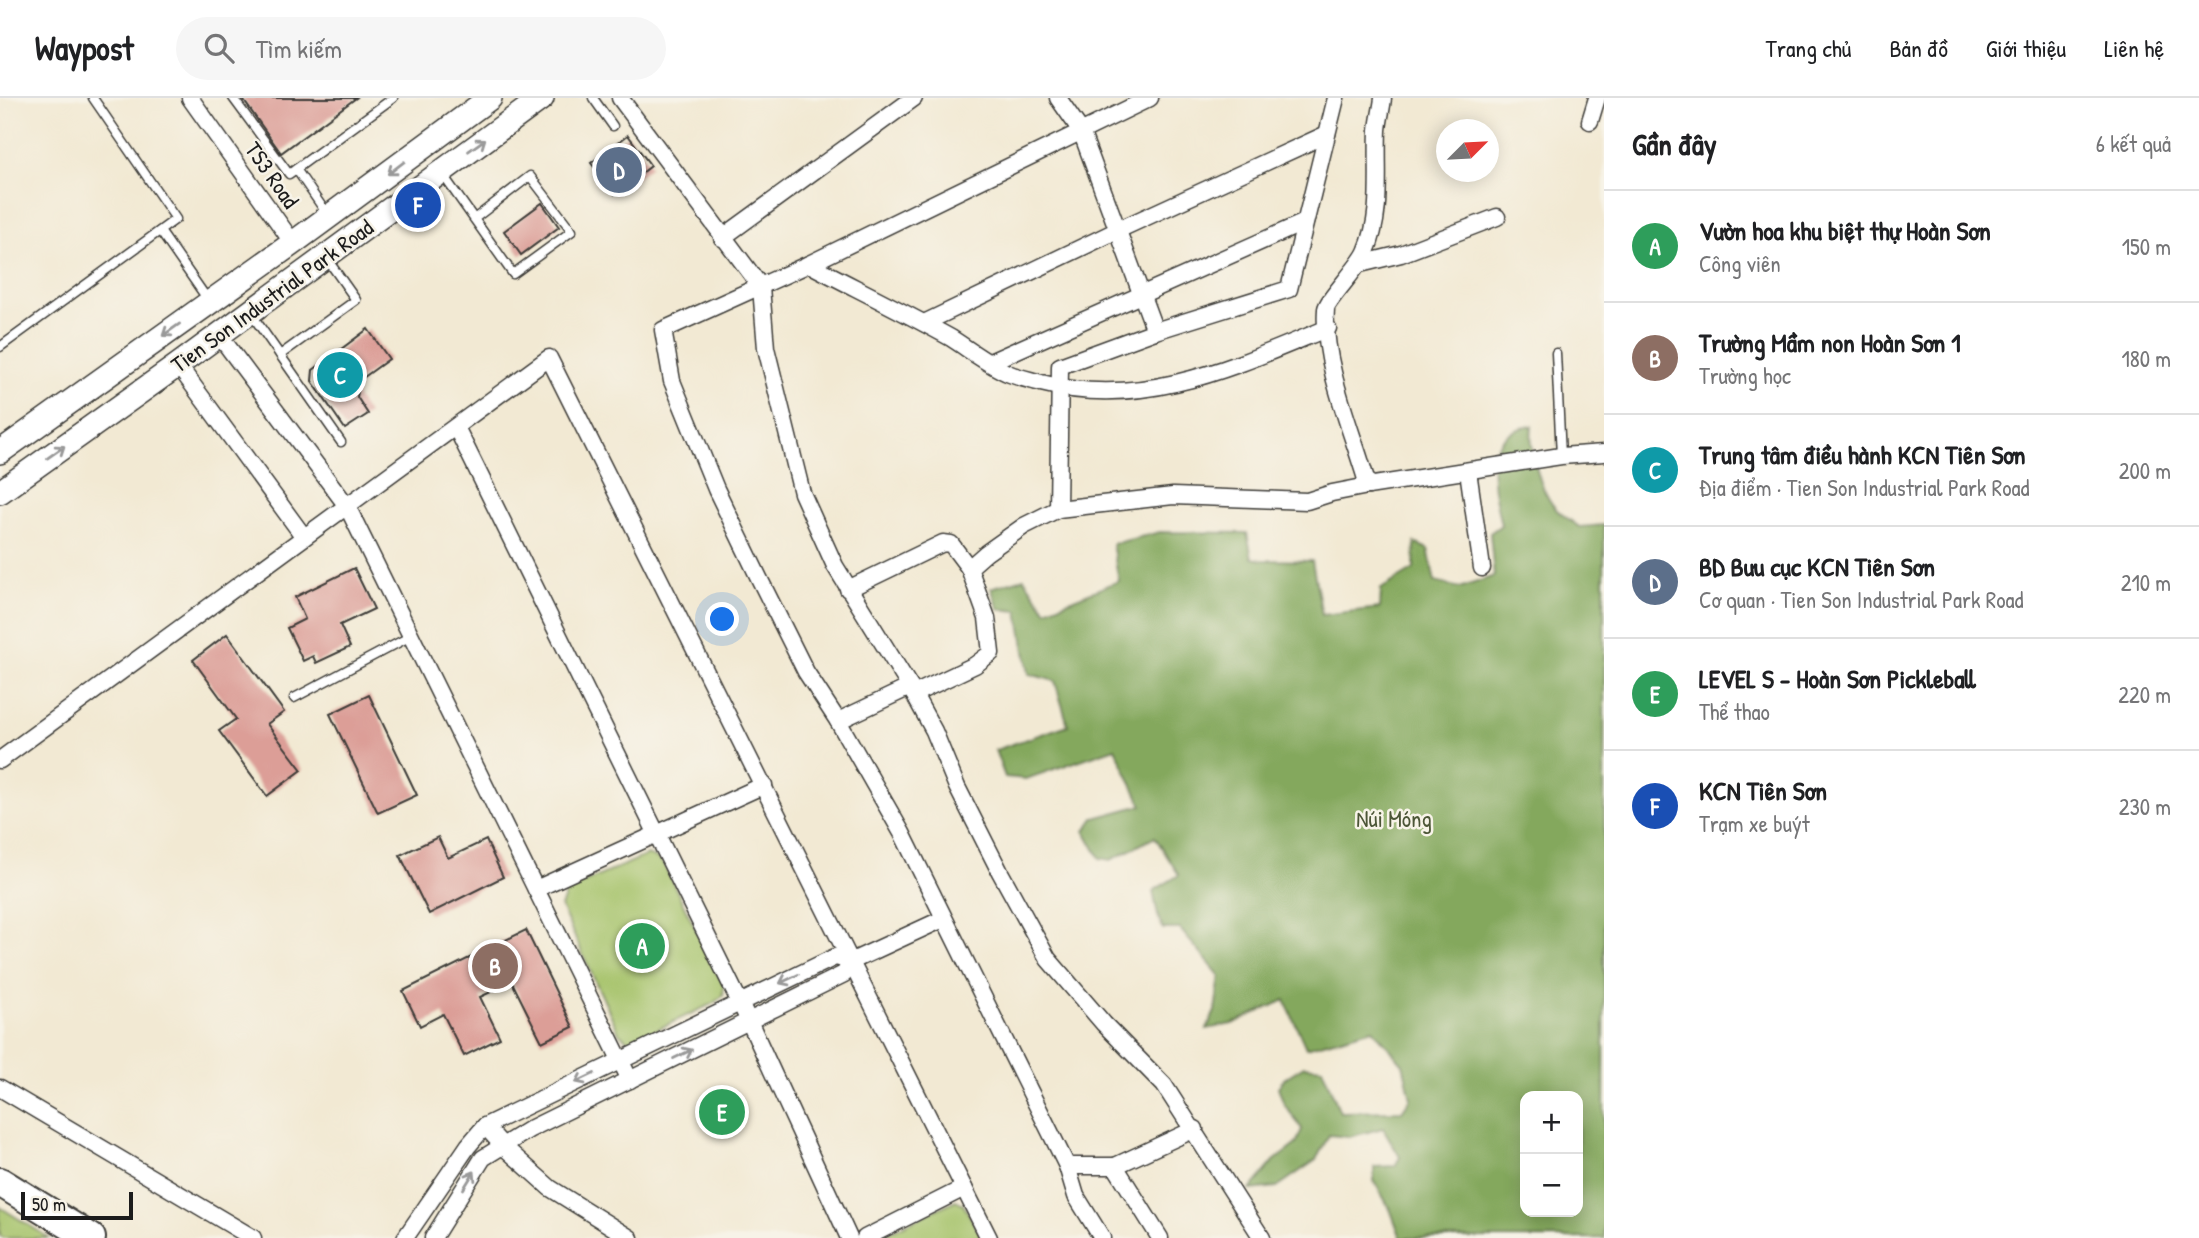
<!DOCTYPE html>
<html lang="vi">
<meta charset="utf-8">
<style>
body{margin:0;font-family:"Patrick Hand",sans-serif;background:#f6f6f6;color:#202124}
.controls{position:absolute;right:21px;bottom:21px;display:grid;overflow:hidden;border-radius:14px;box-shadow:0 4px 18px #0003}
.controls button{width:63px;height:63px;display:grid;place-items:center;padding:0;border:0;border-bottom:2px solid #e0e0e0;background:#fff;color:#202124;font:35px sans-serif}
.compass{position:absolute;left:1436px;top:21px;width:63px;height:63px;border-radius:50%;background:#fff;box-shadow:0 4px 18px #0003;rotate:66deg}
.scale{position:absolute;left:21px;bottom:18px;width:112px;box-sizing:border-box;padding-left:7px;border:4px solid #1c1c1c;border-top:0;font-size:19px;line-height:24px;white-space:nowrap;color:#1c1c1c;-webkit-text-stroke:5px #f7f3e8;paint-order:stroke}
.you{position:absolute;left:723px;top:522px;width:24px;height:24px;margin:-18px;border:5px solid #fff;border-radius:50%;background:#1a73e8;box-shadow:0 0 0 10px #1a73e833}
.badge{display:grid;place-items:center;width:46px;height:46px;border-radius:50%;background:#b5179e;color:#fff;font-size:23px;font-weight:700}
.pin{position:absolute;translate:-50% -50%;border:4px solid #fff;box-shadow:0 2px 7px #0006}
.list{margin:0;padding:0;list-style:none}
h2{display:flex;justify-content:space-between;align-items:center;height:91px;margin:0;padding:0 28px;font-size:30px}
h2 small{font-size:23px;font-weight:400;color:#757577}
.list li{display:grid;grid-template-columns:46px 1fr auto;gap:21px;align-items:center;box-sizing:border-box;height:112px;padding:0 28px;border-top:2px solid #e0e0e0}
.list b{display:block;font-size:26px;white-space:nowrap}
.list p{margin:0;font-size:23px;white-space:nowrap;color:#757577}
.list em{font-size:23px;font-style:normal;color:#757577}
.icon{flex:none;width:38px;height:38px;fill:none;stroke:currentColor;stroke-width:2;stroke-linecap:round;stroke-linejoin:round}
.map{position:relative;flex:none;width:1604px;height:1140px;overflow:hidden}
header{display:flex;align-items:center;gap:42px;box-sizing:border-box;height:98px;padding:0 35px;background:#fff;border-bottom:2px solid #e0e0e0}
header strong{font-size:33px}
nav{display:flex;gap:38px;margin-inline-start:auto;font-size:24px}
.search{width:490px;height:63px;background:#f6f6f6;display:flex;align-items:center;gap:18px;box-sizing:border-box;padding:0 24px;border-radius:38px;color:#757577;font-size:26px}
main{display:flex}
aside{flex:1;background:#fff}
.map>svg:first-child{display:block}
.green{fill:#a5c269;stroke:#606f42;stroke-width:2}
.forest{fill:#84a85d;stroke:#50623c;stroke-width:2;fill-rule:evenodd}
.building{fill:#dc9e97}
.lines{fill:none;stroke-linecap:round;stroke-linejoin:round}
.service-casing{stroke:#3c3b37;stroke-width:11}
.minor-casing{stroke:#3c3b37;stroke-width:19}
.secondary-casing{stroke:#3c3b37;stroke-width:26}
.motorway-casing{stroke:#3c3b37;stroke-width:32}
.service{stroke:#fff;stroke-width:8}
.minor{stroke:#fff;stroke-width:16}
.secondary{stroke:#fff;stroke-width:23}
.motorway{stroke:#fff;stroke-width:28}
.oneway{stroke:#999}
.labels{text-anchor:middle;stroke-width:5;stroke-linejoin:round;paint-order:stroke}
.street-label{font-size:23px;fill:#1c1c1c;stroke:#f7f3e8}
.park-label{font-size:23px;fill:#4c5637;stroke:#f7f3e8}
</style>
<header>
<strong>Waypost</strong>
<div class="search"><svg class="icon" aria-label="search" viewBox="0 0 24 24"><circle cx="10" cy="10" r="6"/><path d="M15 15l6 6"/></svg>Tìm kiếm</div>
<nav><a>Trang chủ</a><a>Bản đồ</a><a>Giới thiệu</a><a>Liên hệ</a></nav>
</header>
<main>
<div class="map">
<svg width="1604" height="1140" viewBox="0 0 1604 1140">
<rect width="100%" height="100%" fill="#f7f3e8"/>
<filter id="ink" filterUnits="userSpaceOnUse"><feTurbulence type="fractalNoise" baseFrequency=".0143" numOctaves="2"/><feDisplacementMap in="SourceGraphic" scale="14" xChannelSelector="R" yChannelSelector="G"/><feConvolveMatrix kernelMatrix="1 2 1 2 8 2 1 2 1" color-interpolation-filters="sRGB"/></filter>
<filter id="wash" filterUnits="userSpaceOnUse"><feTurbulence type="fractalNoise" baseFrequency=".00686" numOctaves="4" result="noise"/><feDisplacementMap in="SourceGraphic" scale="28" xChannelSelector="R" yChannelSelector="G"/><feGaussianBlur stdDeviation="1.57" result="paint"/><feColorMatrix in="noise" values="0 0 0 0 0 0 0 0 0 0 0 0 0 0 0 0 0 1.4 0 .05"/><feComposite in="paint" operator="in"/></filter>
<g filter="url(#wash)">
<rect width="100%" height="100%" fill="#f2e9d3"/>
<g class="green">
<polygon points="647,757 658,761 664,767 724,888 723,898 712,906 630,944 619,935 561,809 567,792"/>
<polygon points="956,1102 963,1106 982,1140 877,1140"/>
<polygon points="0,1109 49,1140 4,1140 0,1138"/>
</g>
<path class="forest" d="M1532 328C1529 352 1540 394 1557 412 1563 418 1572 423 1579 429L1604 427V1140H1401L1390 1111 1374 1083V1069L1395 1068 1400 1059 1383 1030 1349 1039 1329 1037 1316 1062 1277 1089 1250 1092 1274 1063 1296 1046 1302 1031 1284 1006 1278 989 1285 980 1304 968 1322 970 1340 1014 1402 1013 1411 1000 1403 966 1373 931 1306 950 1285 902 1232 926 1207 931 1215 913 1220 878 1180 831H1163L1158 818 1153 793 1179 777 1155 739 1111 762 1100 760 1085 733 1094 720 1142 707 1115 650 1026 681 1005 679 995 652 1068 627 1055 583 1029 576 1018 513 999 511 991 490 1024 480 1046 512 1119 483 1112 446 1160 434 1247 435 1252 460 1262 462 1312 463 1322 517 1380 510 1381 491 1414 471 1415 445 1428 451 1435 484 1460 490 1494 478 1490 435 1501 427C1493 390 1477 335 1532 328ZM1525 998H1578V1114H1525Z"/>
<g id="blocks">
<g class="building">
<polygon points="242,0 356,0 281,55"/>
<polygon points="628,37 651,68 615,96 591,65"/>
<polygon points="542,105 559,129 521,157 504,133"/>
<polygon points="368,231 389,261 360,282 357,299 368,316 345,331 312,283 313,272"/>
<polygon points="354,470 374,511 340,527 350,549 316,565 313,558 303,563 287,530 305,521 295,499"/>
<polygon points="227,536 284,614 267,626 302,672 267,698 219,633 236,621 193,562"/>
<polygon points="369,597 417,697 378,715 330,616"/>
<polygon points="438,739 448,760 486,742 503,779 429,816 400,757"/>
<polygon points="526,832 573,929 542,944 512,884 480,899 500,940 464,958 443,916 420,928 403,893"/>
</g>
</g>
</g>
<g filter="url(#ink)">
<use href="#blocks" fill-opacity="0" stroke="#3c3b37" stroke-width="2"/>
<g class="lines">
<g class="service-casing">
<g id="service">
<polyline points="233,0 289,76 296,71 327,116"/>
<polyline points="593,0 613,28"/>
<polyline points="296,71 393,0"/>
<polyline points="443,77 513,176 572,133 530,78 474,121"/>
<polyline points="160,133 208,202"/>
<polyline points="252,217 341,344"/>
<polyline points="0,249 176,121 93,0"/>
<polyline points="1556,255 1561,358"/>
<polyline points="280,257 356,202 327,161"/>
<polyline points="294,600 411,538"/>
</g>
</g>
<g class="minor-casing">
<g id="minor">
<polyline points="190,0 293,145"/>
<polyline points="620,0 761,189 766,250 802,395 835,468 910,589 934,633 957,689 1000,774 1048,861 1104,926 1164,987 1262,1140"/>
<polyline points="1058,0 1081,33 1155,233"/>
<polyline points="1590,23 1597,0"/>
<polyline points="722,140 914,0"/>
<path d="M809 166C857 191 904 214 951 240 970 252 990 268 1010 276 1020 280 1031 282 1041 285 1144 312 1235 268 1328 230"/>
<polyline points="1360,166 1401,156 1497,119"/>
<polyline points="924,225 1118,132 1327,36"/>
<polyline points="219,237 347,408 630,982"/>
<polyline points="990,264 1305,124"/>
<polyline points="178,267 304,439"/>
<polyline points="456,329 749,923 849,1140"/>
<polyline points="1468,373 1482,470"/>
<path d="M1368 388C1353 335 1322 265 1326 211 1327 202 1359 169 1366 154 1383 115 1376 73 1378 32 1379 21 1382 10 1383 0"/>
<polyline points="1058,411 1060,268 1155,233 1289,191 1336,0"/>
<polyline points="848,491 943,445 951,446 969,470"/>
<polyline points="914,596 975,567 991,555 987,520 969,470 986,455 1024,428 1058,411 1173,398 1307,403 1332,395 1368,388 1561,358 1604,355"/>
<polyline points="838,623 910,589"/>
<polyline points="0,662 549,260 989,1140"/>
<polyline points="536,791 764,687"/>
<polyline points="0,990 253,1140"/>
<polyline points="485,1028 503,1048 550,1090 630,1140"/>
<polyline points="1067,1068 1115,1068 1160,1140"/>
<polyline points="1115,1068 1195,1031"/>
<polyline points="405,1140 468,1048 485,1028 835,859 852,863"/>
<polyline points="433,1140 483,1060 530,1031 844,876 852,863 943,821"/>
<polyline points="865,1140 964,1090"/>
<polyline points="1102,1140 1076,1098 1067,1068 902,735 838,623 806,574 759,480 716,391 672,283 663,232 809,166 1150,0"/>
</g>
</g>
<g class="secondary-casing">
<g id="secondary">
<polyline points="0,354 293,145 490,0"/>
<polyline points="0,394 178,267 542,0"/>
</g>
</g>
<g class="motorway-casing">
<polyline id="motorway" points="0,1084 91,1140"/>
</g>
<use href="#service" class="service"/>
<use href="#minor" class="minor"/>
<use href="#secondary" class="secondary"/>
<use href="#motorway" class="motorway"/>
</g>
<defs><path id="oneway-shaft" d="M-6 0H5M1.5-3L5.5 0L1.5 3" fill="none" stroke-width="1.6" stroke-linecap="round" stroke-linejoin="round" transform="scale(1.75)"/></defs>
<g class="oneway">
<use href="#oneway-shaft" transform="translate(477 47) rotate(-36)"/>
<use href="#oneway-shaft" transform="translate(396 70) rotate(143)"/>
<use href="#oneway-shaft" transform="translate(171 232) rotate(145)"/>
<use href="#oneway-shaft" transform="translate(56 354) rotate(-35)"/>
<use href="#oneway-shaft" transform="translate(789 881) rotate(154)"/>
<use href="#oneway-shaft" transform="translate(683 956) rotate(-26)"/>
<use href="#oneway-shaft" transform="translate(585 980) rotate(154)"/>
<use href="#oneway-shaft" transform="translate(469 1082) rotate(-58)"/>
</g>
</g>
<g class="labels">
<g class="street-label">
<text transform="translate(272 77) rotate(55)" y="8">TS3 Road</text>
<text transform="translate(272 198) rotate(-36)" y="8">Tien Son Industrial Park Road</text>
</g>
<g class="park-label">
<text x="1394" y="729">Núi Móng</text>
</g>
</g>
</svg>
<div class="controls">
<button>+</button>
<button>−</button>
</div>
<svg class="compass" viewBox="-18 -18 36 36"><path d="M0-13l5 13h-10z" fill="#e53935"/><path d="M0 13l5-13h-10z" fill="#757577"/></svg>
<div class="scale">50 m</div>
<div class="you"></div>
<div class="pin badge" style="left:642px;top:848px;background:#2e9e5b">A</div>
<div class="pin badge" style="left:495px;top:868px;background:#8d6e63">B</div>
<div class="pin badge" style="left:340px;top:277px;background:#0f9aa8">C</div>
<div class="pin badge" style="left:619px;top:72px;background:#5c6f8a">D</div>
<div class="pin badge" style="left:722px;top:1014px;background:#2e9e5b">E</div>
<div class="pin badge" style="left:418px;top:107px;background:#1a4fb4">F</div>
</div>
<aside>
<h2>Gần đây<small>6 kết quả</small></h2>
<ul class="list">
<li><span class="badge" style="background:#2e9e5b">A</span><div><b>Vườn hoa khu biệt thự Hoàn Sơn</b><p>Công viên</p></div><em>150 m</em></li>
<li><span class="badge" style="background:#8d6e63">B</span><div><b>Trường Mầm non Hoàn Sơn 1</b><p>Trường học</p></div><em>180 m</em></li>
<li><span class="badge" style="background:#0f9aa8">C</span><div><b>Trung tâm điều hành KCN Tiên Sơn</b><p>Địa điểm · Tien Son Industrial Park Road</p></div><em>200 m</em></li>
<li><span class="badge" style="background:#5c6f8a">D</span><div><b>BD Bưu cục KCN Tiên Sơn</b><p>Cơ quan · Tien Son Industrial Park Road</p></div><em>210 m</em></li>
<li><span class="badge" style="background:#2e9e5b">E</span><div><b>LEVEL S - Hoàn Sơn Pickleball</b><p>Thể thao</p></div><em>220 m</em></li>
<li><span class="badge" style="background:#1a4fb4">F</span><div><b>KCN Tiên Sơn</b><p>Trạm xe buýt</p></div><em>230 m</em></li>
</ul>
</aside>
</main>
